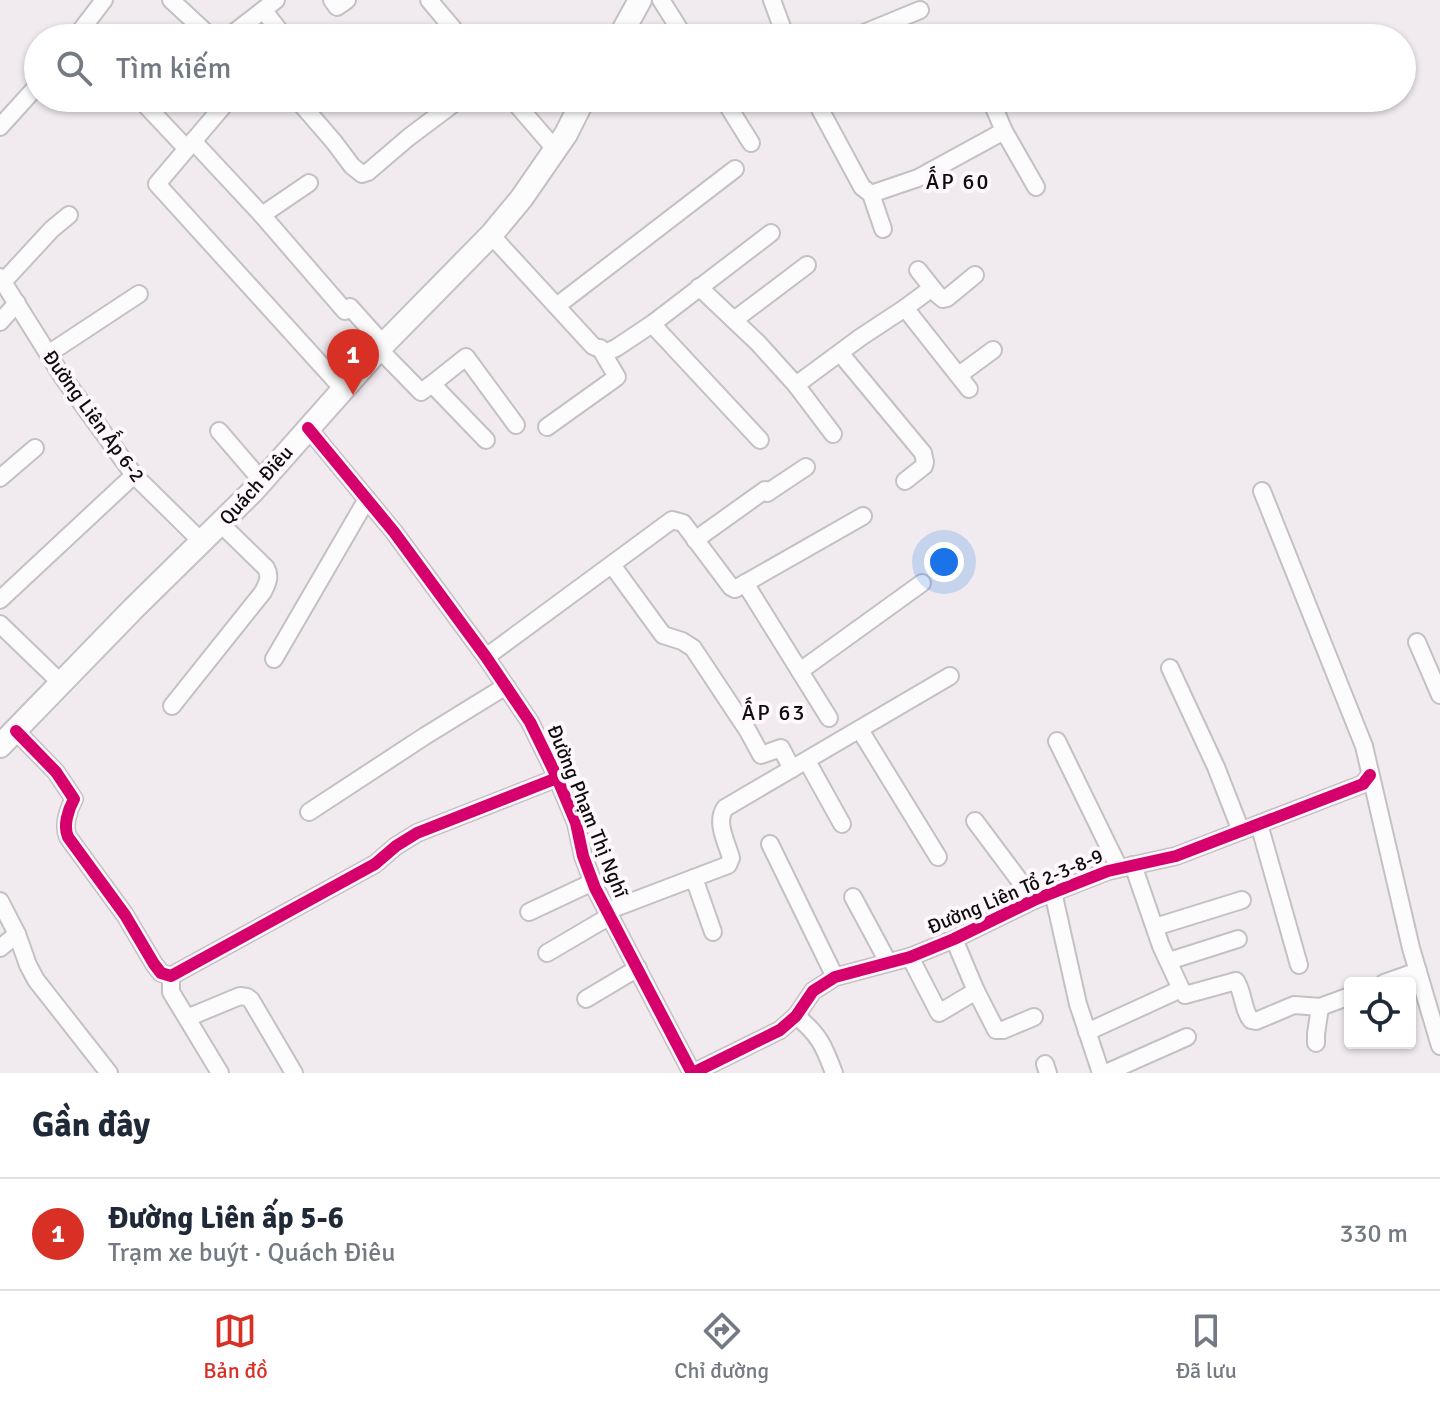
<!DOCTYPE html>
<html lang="vi">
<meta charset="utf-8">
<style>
body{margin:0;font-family:Signika,sans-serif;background:#f6f6f7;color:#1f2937}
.controls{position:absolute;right:24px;bottom:24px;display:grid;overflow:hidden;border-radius:8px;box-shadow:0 2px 6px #0004}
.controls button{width:72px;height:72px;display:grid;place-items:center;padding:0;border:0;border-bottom:2px solid #e0e1e3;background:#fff;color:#1f2937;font:40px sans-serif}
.you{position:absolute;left:944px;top:562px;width:28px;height:28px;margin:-20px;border:6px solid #fff;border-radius:50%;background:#1a73e8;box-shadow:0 0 0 12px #1a73e833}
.badge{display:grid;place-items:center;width:52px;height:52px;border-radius:50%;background:#d93025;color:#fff;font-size:26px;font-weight:700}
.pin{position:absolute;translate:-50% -66px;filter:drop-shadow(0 2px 4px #0008)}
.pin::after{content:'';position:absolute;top:42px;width:28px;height:24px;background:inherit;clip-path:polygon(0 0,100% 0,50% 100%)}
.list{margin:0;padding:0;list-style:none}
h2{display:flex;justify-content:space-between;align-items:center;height:104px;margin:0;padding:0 32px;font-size:34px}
h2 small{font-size:26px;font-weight:400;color:#747a83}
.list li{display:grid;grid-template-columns:52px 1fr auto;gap:24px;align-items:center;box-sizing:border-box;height:112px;padding:0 32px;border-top:2px solid #e0e1e3}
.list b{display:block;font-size:30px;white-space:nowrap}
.list p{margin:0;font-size:26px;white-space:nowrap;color:#747a83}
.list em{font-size:26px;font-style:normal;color:#747a83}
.icon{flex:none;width:44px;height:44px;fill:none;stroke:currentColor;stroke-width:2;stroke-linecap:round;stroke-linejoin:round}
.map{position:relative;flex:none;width:1440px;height:1073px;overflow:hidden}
.search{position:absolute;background:#fff;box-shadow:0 2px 6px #0004;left:24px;right:24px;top:24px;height:88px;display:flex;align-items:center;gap:20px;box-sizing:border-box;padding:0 28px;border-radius:44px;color:#747a83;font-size:30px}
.sheet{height:216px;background:#fff}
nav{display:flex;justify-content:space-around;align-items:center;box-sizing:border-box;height:112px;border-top:2px solid #e0e1e3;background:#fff;font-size:22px;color:#747a83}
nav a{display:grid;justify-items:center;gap:4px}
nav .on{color:#d93025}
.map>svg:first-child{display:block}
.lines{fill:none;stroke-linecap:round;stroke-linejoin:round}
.minor-casing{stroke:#c4c0c3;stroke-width:20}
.major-casing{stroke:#c4c0c3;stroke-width:26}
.minor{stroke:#fdfcfd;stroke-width:16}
.major{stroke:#fdfcfd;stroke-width:22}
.cycleway-casing{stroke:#fef7fc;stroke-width:17}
.cycleway{stroke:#d6006c;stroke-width:12}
.labels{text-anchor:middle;stroke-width:8;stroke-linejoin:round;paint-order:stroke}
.street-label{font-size:20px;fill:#0f0c0e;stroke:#fef7fc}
.neighbourhood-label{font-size:22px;letter-spacing:2px;fill:#0f0c0e;stroke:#fef7fc}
</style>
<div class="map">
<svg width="1440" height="1073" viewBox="0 0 1440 1073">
<rect width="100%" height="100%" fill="#f1ebef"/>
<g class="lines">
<g class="minor-casing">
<g id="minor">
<polyline points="171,0 212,38"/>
<polyline points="332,0 337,7 347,0"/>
<polyline points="429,0 461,38"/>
<polyline points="661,0 685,38"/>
<polyline points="772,0 786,38"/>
<polyline points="264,11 285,38"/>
<polyline points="75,38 104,0"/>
<polyline points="227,38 276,0"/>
<polyline points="852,38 920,10"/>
<polyline points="139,98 186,148"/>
<polyline points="232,98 224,105 157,184 343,389"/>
<polyline points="296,98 334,142 352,166 362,174 368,172 409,137 461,98"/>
<polyline points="511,98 555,149"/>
<polyline points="723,98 751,143"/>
<polyline points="814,98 862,187 871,194 918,178 1004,131"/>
<polyline points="990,98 1004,131 1036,187"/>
<polyline points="0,127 38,85"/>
<polyline points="193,141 262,215 345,311 350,307 384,345"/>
<polyline points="871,194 883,229"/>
<polyline points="262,215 309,183"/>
<polyline points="491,235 593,346 607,352 616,348 652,324 771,233"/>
<polyline points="918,270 937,294 943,299 947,298 975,275"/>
<polyline points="0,277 62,376 134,475 203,543"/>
<polyline points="3,282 52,229 69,215"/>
<polyline points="699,287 758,343 796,385 833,434"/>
<polyline points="558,305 735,169"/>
<polyline points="905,308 969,389"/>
<polyline points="734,320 807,265"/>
<polyline points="0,322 17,303"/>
<polyline points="652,324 760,440"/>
<polyline points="379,349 421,392 432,384 486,440"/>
<polyline points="840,353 923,453 925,462 924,466 905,481"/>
<polyline points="48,354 139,294"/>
<polyline points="959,375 993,350"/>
<polyline points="432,384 466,357 516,425"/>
<polyline points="796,385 861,337 905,308 932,288"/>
<polyline points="547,427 617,377 600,348"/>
<polyline points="308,428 394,532 486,657 530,722 555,773 576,823 583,856 595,888 692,1073"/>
<polyline points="219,431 262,481"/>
<polyline points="0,478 35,448"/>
<polyline points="1262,491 1364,746 1411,948 1440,1046"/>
<polyline points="695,540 765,490 767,493 806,467"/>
<polyline points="612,565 663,635 682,641 693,648 748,731 761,755 781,748 792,769"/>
<polyline points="745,583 829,718"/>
<polyline points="0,600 134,475"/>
<polyline points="0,624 61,683"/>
<polyline points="1417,642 1440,695"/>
<polyline points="486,657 672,520 683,523 731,587 735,589 863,516"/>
<polyline points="274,659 367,499"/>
<polyline points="1170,668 1216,767 1241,831"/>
<polyline points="800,671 922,583"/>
<path d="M172 706 263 592C267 584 271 577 266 568L221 524"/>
<polyline points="860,730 938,857"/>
<path d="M16 731 56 772 74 799C68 810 63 826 68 837L125 915 154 964 161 973 171 976 375 864 396 846 417 833 557 778"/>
<polyline points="1057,741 1119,868"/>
<polyline points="807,761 842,824"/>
<polyline points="309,812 425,736 506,686"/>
<polyline points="975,821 1034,900"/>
<polyline points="1259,824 1299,965"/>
<polyline points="770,844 835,977"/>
<path d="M1133 865 1161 946 1182 991 1185 995 1236 981C1244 993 1242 1009 1251 1020L1256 1021 1294 1005 1320 1007 1350 996"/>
<polyline points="694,878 713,932"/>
<polyline points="1053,892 1078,1004 1101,1073"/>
<polyline points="853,897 888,962"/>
<polyline points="0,901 17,934 28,965 36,980 109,1073"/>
<path d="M607 911 728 865 731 858C727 843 715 822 725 808L950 676"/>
<polyline points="529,912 593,882"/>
<polyline points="1155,927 1242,900"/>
<polyline points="954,939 976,991"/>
<polyline points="0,948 17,934"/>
<polyline points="547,953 610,916"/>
<polyline points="910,957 939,1013 976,991 996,1030 1003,1030 1034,1017"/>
<polyline points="1169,961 1238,939"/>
<polyline points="171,976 171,992 220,1073"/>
<polyline points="1384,983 1418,971"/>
<polyline points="586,999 638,968"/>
<path d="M796 1016C819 1034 824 1046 834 1073"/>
<polyline points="187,1018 240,996 247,997 251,1000 294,1073"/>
<polyline points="1087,1032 1181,989"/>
<polyline points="1316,1043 1316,1034 1320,1007"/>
<polyline points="1045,1064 1048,1073"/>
<polyline points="693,1073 780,1030 796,1016 813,991 835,977 910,957 954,939 1034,900 1108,871 1176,856 1363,784 1370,775"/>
<polyline points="1106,1073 1187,1037"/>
</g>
</g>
<g class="major-casing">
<g id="major">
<polyline points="619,38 640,0"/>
<polyline points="0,746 134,608 254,490 379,349 491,235 521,199 566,134 584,98"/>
</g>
</g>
<use href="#minor" class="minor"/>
<use href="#major" class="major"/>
<g class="cycleway-casing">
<g id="cycleway">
<polyline points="308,428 394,532 486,657 530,722 555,773 576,823 583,856 595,888 692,1073"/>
<path d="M16 731 56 772 74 799C68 810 63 826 68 837L125 915 154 964 161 973 171 976 375 864 396 846 417 833 557 778"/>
<polyline points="693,1073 780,1030 796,1016 813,991 835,977 910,957 954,939 1034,900 1108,871 1176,856 1363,784 1370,775"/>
</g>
</g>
<use href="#cycleway" class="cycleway"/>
</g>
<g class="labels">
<g class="street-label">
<text transform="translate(94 416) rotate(54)" y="7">Đường Liên Ấp 6-2</text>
<text transform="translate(256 485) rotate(-48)" y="7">Quách Điêu</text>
<text transform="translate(588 811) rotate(68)" y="7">Đường Phạm Thị Nghĩ</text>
<text transform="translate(1015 891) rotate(-23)" y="7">Đường Liên Tổ 2-3-8-9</text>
</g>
<g class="neighbourhood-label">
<text x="958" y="189">ẤP 60</text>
<text x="774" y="720">ẤP 63</text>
</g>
</g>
</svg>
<div class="controls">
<button><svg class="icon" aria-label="locate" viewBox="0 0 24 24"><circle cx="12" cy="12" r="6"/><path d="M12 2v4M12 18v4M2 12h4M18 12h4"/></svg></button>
</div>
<div class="you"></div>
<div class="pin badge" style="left:353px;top:395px">1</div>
<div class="search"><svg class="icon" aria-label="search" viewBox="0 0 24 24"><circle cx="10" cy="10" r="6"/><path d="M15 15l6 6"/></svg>Tìm kiếm</div>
</div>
<section class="sheet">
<h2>Gần đây<small></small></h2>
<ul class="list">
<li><span class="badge">1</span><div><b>Đường Liên ấp 5-6</b><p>Trạm xe buýt · Quách Điêu</p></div><em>330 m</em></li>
</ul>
</section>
<nav>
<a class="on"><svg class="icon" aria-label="map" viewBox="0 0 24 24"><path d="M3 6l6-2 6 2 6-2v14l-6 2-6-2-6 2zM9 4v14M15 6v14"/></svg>Bản đồ</a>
<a><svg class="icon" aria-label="directions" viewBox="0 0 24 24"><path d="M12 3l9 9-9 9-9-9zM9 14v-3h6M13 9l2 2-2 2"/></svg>Chỉ đường</a>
<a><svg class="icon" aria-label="saved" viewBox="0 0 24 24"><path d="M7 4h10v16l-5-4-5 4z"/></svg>Đã lưu</a>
</nav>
